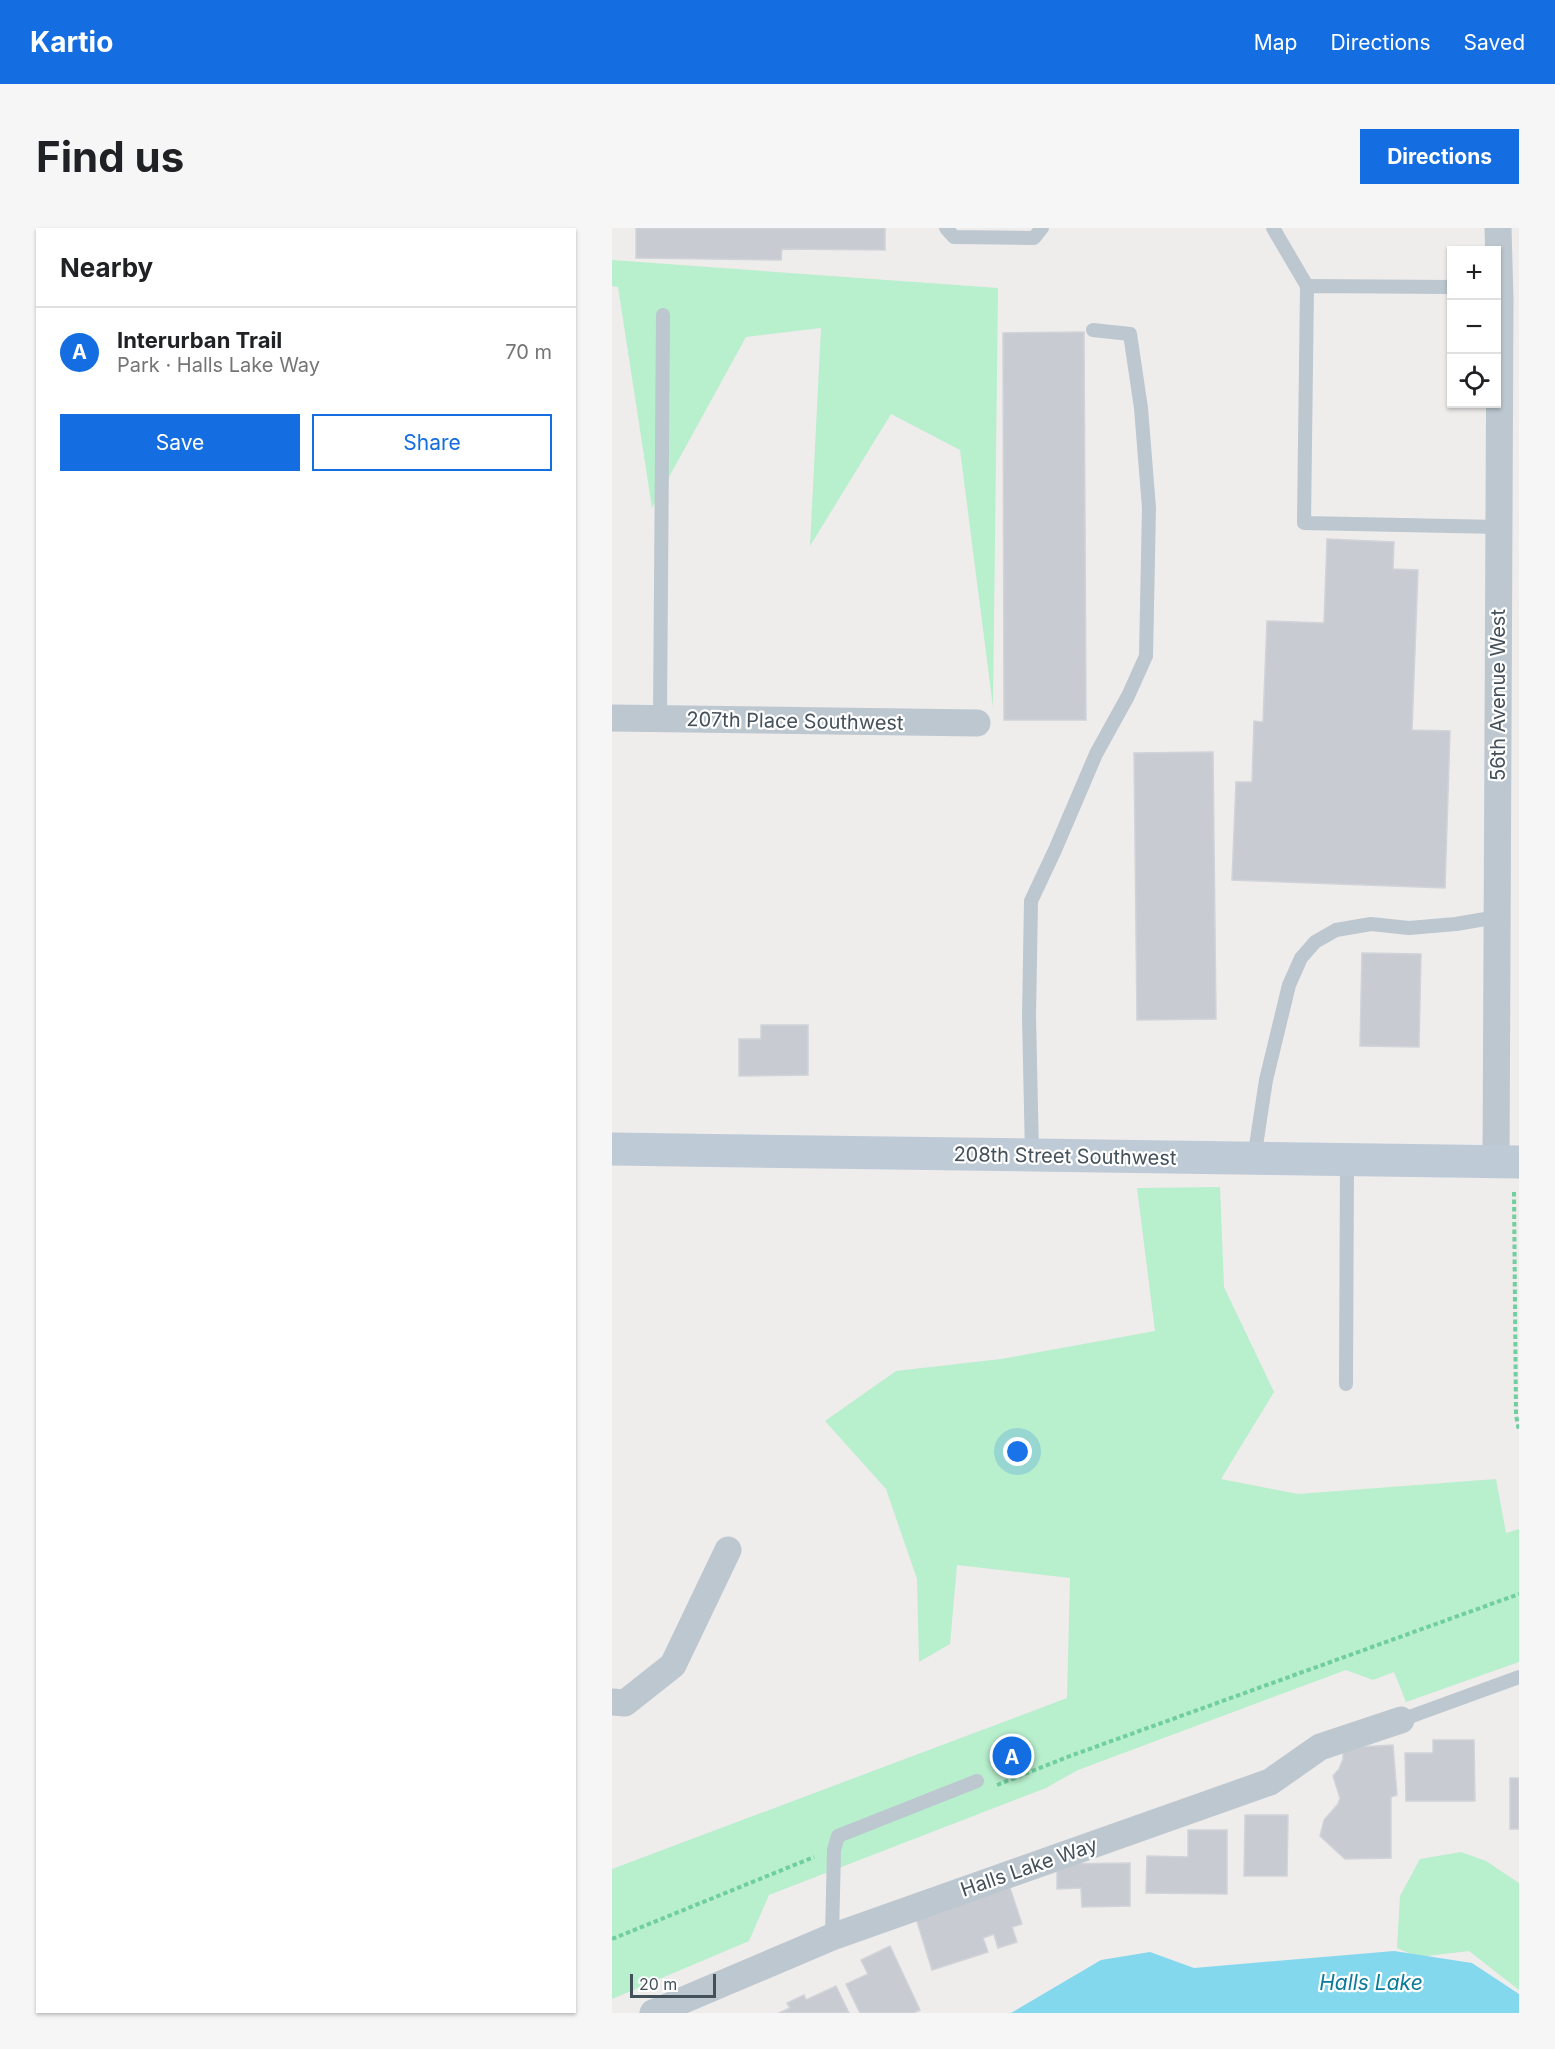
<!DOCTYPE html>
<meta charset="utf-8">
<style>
body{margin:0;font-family:Inter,sans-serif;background:#f6f6f6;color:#202124}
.controls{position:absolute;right:18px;top:18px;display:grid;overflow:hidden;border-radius:0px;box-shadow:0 2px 4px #0004}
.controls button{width:54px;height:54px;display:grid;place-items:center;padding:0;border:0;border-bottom:2px solid #e0e0e0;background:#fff;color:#202124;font:30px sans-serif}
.scale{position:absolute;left:18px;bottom:15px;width:86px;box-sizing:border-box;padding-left:6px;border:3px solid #44505a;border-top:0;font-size:16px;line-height:21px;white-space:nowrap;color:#44505a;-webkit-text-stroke:4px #fff;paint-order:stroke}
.you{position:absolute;left:406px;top:1224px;width:21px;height:21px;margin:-15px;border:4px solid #fff;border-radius:50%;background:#1a73e8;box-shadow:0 0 0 9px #1a73e833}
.badge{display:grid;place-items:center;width:39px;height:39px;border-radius:50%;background:#146ee1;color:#fff;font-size:20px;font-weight:700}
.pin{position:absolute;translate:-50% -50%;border:3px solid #fff;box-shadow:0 2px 6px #0006}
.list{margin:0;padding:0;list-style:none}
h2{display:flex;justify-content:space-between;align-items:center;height:78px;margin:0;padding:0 24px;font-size:26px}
h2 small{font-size:20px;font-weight:400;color:#757577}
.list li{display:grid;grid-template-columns:39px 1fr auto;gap:18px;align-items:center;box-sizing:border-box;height:90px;padding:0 24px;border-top:2px solid #e0e0e0}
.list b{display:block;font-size:22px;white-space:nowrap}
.list p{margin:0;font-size:20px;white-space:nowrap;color:#757577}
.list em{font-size:20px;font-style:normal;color:#757577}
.actions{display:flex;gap:12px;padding:18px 24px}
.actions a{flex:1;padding:14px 0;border:2px solid #146ee1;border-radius:0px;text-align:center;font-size:21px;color:#146ee1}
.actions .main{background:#146ee1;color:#fff}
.icon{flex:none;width:33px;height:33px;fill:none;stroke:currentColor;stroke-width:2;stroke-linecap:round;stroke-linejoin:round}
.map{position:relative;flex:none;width:907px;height:1785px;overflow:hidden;border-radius:0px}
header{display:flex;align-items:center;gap:36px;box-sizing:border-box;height:84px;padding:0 30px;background:#146ee1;color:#fff}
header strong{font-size:28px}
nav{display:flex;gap:33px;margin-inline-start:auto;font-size:21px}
.intro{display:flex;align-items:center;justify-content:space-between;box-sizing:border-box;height:144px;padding:0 36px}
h1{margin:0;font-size:42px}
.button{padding:15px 27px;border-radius:0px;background:#146ee1;color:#fff;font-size:21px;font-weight:700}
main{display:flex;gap:36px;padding:0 36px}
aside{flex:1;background:#fff;border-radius:0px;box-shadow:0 2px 4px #0004}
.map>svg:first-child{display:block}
.green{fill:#b8efcd}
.water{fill:#84d8ed}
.building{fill:#c9cbd2;stroke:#d0d3d8;stroke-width:1.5}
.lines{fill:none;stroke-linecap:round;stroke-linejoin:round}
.path{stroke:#70ce9f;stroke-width:4;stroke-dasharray:4.5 3;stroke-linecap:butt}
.lane{stroke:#bcc7cf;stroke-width:14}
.street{stroke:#bcc7cf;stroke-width:27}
.secondary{stroke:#becad6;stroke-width:33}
.labels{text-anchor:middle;stroke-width:4.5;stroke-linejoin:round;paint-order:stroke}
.street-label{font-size:20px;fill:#44505a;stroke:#fff}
.water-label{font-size:21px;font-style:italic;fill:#0a7c9a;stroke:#fff}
</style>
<header>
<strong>Kartio</strong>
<nav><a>Map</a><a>Directions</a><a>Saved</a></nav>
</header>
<div class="intro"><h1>Find us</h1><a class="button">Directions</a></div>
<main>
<aside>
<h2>Nearby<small></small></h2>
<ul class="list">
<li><span class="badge">A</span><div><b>Interurban Trail</b><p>Park · Halls Lake Way</p></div><em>70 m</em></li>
</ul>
<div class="actions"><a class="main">Save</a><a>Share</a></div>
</aside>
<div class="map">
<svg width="907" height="1785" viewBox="0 0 907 1785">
<rect width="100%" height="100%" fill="#efecec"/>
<g class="green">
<polygon points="0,32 386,60 381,479 348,222 279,186 198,318 209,100 134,109 40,280 6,59 0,58"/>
<polygon points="608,959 612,1059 662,1164 609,1251 686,1266 884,1251 894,1305 907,1301 907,1434 794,1474 782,1444 761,1452 734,1442 466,1542 434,1560 157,1667 137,1713 0,1771 0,1641 455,1470 458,1350 345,1337 338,1416 307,1434 305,1351 274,1261 213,1193 284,1143 389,1131 543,1103 525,960"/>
<polygon points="849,1624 874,1633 907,1655 907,1762 857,1723 806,1729 785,1720 788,1668 808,1631"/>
</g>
<polygon class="water" points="782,1723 860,1735 907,1766 907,1785 399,1785 489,1732 538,1724 582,1740"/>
<g class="building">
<polygon points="24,0 273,0 273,22 170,21 169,32 24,30"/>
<polygon points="472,104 474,492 392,492 391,105"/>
<polygon points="715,311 782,314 781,341 806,342 800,502 838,503 833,660 620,652 624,554 640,554 642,493 651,494 655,393 712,395"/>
<polygon points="601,524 604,791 525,792 522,525"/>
<polygon points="750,725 809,726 807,819 748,818"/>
<polygon points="149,797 196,797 196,847 127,848 127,811 149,811"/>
<polygon points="821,1512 862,1512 863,1573 794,1573 793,1525 821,1525"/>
<polygon points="781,1517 785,1567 779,1569 779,1630 733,1631 708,1608 712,1592 726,1576 728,1570 721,1548 727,1541 731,1531 731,1520"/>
<rect x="898" y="1550" width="9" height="51"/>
<polygon points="633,1587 676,1587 675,1648 632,1648"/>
<polygon points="576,1602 615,1602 615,1666 534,1665 535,1628 576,1629"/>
<polygon points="518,1635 518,1678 470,1679 469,1660 445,1661 445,1636"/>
<polygon points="398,1660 410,1696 400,1699 405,1714 386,1720 382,1706 371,1710 376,1724 320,1742 304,1690"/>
<polygon points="278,1718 308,1782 301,1785 248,1785 234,1756 256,1746 249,1732"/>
<polygon points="224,1758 237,1785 167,1785 178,1780 175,1775 192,1767 194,1772"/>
</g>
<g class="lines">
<g class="path">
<polyline points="902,964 904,1187 907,1203"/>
<polyline points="385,1557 458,1528 907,1366"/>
<polyline points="0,1711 202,1629"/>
</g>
<g class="lane">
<polyline points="334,0 342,9 422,10 430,0"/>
<polyline points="661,0 695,58"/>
<polyline points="840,59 695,58 692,295 887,299"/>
<polyline points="48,491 51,87"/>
<polyline points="420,927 417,788 419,673 443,622 484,526 516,468 534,428 537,280 529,180 518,106 481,102"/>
<polyline points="642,931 654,852 677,757 689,730 703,714 724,702 759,696 797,700 844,696 885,689"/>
<polyline points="734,1156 735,932"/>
<polyline points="789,1492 907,1449"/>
<polyline points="220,1709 222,1622 226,1608 365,1553"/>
</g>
<g class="street">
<polyline points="0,490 365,495"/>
<polyline points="884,934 888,71 886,0"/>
<polyline points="0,1474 13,1475 61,1437 116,1322"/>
<polyline points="41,1785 220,1709 658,1554 708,1519 789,1492"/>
</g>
<polyline class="secondary" points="0,921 907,934"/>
</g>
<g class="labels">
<g class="street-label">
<text transform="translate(886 467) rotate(-90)" y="7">56th Avenue West</text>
<text transform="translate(183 493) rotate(1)" y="7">207th Place Southwest</text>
<text transform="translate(453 928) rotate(1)" y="7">208th Street Southwest</text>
<text transform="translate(417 1639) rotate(-19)" y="7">Halls Lake Way</text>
</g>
<g class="water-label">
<text x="759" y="1762">Halls Lake</text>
</g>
</g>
</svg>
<div class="controls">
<button>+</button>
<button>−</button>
<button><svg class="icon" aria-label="locate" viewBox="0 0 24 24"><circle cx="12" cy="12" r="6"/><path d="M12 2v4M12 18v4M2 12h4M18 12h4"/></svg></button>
</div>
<div class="scale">20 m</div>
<div class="you"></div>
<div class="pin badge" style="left:400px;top:1528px">A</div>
</div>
</main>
